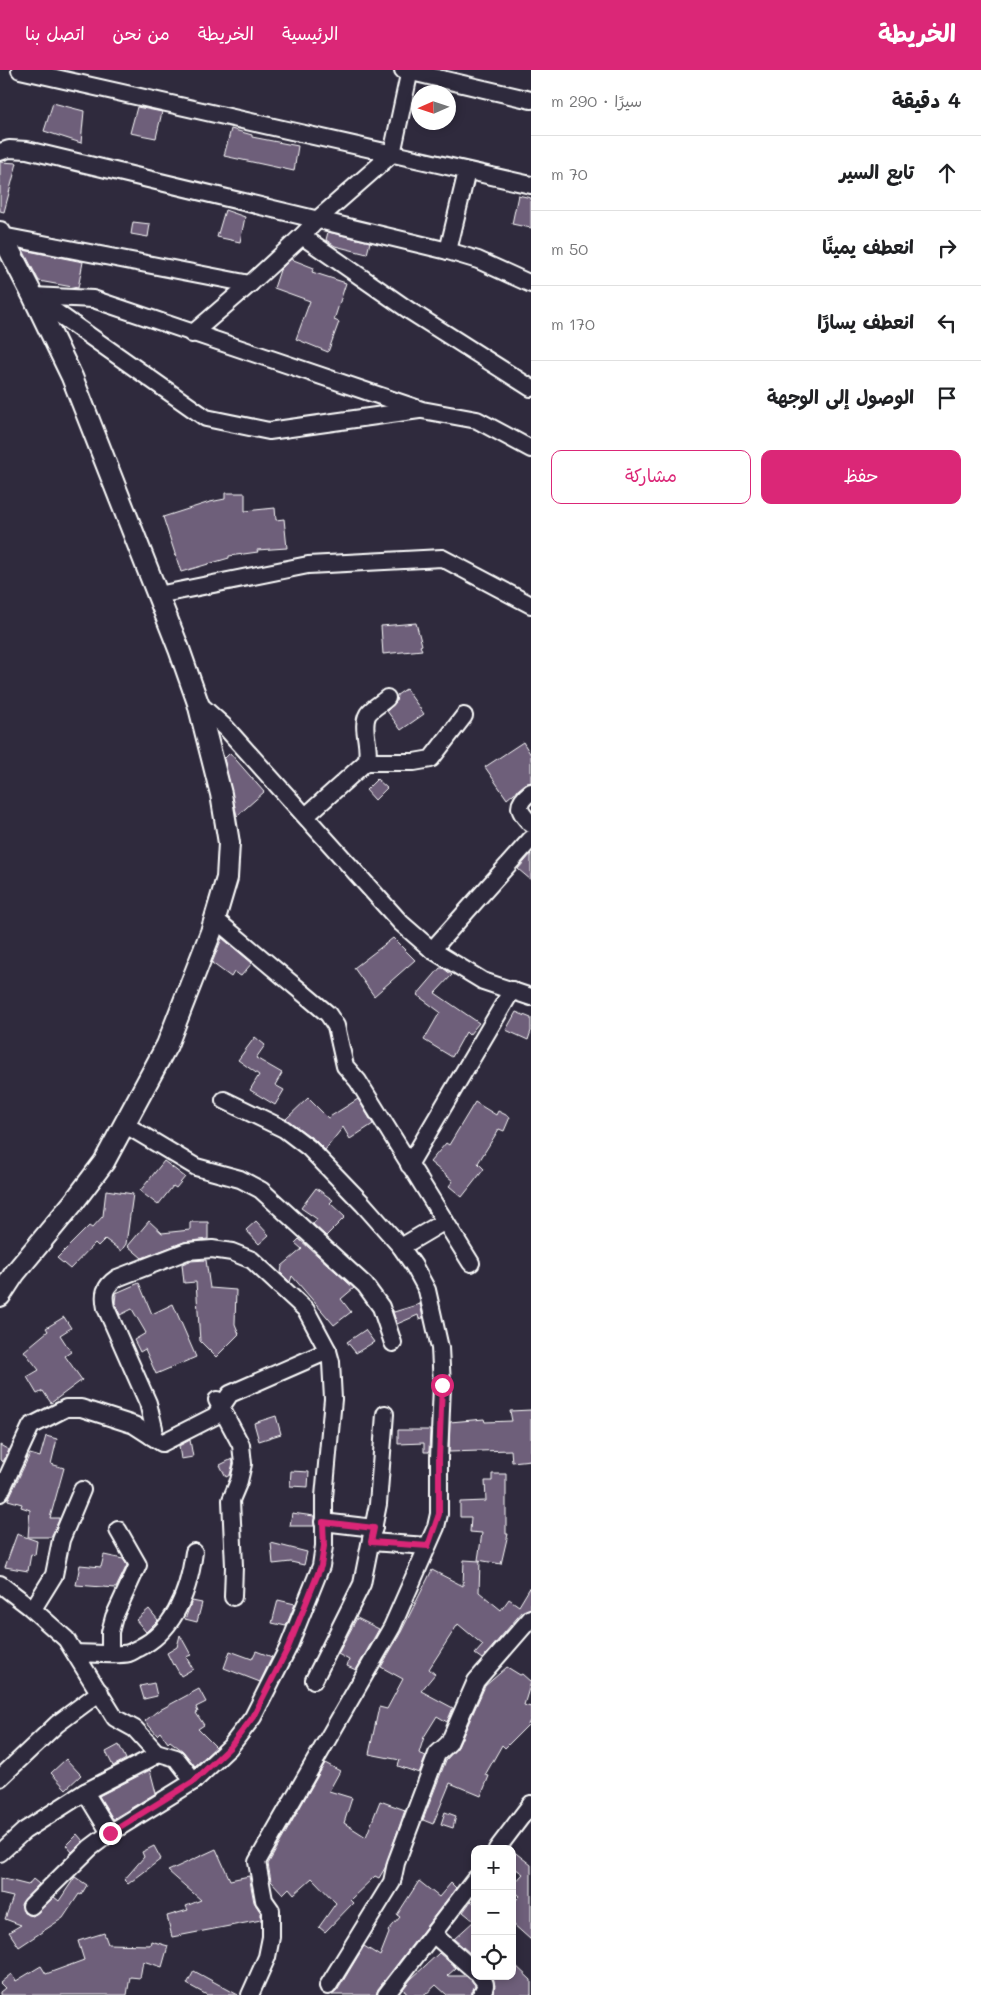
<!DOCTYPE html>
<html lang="ar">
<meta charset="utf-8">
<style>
body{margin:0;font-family:Mali,"Playpen Sans Arabic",sans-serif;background:#f2f2f2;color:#202124;direction:rtl}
.controls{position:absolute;right:15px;bottom:15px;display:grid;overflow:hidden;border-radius:10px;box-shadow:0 2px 8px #0003}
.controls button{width:45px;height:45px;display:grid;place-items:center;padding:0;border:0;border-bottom:1px solid #e0e0e0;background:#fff;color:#202124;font:25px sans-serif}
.compass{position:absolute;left:411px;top:15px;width:45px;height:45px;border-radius:50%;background:#fff;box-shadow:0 2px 8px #0003;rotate:267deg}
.stop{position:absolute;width:15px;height:15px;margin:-11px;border:4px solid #db2777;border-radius:50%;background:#fff}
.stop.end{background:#db2777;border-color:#fff;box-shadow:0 1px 5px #0008}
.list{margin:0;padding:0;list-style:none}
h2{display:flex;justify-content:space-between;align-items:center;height:65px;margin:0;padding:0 20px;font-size:21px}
h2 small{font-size:16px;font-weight:400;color:#757577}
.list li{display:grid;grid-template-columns:32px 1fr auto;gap:15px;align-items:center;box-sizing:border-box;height:75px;padding:0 20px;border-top:1px solid #e0e0e0}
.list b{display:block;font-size:19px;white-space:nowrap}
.list em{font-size:16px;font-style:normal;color:#757577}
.actions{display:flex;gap:10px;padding:15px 20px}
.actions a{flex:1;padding:11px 0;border:1px solid #db2777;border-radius:10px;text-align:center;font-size:18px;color:#db2777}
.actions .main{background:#db2777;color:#fff}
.icon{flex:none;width:28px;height:28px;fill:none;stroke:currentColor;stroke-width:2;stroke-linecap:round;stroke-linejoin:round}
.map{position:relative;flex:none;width:531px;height:1925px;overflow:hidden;direction:ltr}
header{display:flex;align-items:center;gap:30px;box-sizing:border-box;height:70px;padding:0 25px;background:#db2777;color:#fff}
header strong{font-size:24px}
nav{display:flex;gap:28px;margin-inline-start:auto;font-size:18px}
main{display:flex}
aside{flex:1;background:#fff}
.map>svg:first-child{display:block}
.building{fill:#6e5e7a;stroke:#fff}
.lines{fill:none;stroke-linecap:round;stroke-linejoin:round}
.minor-casing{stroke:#fff;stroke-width:20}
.major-casing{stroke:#fff;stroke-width:24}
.minor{stroke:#2f2a3d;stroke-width:16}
.major{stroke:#2f2a3d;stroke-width:20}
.route{stroke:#db2777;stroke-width:6}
</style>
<header>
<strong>الخريطة</strong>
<nav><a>الرئيسية</a><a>الخريطة</a><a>من نحن</a><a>اتصل بنا</a></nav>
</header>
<main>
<aside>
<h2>4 دقيقة<small>سيرًا · 290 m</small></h2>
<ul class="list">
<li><svg class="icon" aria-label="ahead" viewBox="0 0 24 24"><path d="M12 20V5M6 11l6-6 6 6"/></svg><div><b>تابع السير</b></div><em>70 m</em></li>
<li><svg class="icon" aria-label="right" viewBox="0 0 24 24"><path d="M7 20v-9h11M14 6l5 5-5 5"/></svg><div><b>انعطف يمينًا</b></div><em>50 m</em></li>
<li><svg class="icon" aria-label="left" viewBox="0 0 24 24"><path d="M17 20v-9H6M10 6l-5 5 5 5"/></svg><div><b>انعطف يسارًا</b></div><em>170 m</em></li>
<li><svg class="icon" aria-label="arrive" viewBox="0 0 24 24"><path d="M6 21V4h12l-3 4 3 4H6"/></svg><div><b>الوصول إلى الوجهة</b></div></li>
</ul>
<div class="actions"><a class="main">حفظ</a><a>مشاركة</a></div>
</aside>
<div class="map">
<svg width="531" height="1925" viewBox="0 0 531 1925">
<rect width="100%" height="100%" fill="#2f2a3d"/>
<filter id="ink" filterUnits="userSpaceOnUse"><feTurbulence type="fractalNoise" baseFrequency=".02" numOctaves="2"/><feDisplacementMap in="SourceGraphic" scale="10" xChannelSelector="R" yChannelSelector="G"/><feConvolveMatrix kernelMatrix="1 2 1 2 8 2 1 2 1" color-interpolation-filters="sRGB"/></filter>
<g filter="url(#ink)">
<g class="building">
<polygon points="53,33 84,41 81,73 44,61"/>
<polygon points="137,37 162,42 156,68 130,63"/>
<polygon points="231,59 252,65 252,67 298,76 294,101 224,86"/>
<polygon points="0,92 17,93 4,142 0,141"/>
<polygon points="518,125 531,128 531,158 512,154"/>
<polygon points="225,140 245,147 240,172 217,167"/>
<polygon points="133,152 150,154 148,167 131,164"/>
<polygon points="328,162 370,172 367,184 335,176 326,170"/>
<polygon points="23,180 83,192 78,218 39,211"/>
<polygon points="291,189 314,198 312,202 346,213 334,250 339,252 328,282 296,269 310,231 274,218 280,200"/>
<polygon points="225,423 245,423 245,441 275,438 276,450 284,449 287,478 257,480 258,482 229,486 229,488 181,502 163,447 210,432 225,429"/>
<polygon points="416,553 422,575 420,576 422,580 383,584 381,556"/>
<polygon points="406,619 424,644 401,660 387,641 396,632 397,625"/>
<polygon points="523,672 531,685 531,712 525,714 507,729 485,697"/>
<polygon points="230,683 264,722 237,746 224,689"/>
<polygon points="377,709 387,718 375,730 366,720"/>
<polygon points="531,784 531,810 518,799"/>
<polygon points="222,868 252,893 241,906 234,902 231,907 212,893"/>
<polygon points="393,868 415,890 374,926 354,898"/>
<polygon points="440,898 443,898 452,905 435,923 479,953 469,965 466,962 452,987 424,970 440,942 417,925"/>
<polygon points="516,942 531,948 531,961 528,970 506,960"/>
<polygon points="255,967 265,975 256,988 282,1003 275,1015 284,1020 275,1035 250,1020 259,1005 238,990"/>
<polygon points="308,1028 328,1048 358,1029 373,1054 350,1069 343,1057 325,1080 315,1070 286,1049"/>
<polygon points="475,1032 496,1045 498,1041 510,1047 504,1061 499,1059 478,1093 484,1099 462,1127 449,1116 453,1111 430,1092 446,1073 449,1075"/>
<polygon points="164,1091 185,1107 176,1118 173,1116 158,1135 140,1121"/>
<polygon points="316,1118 333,1130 330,1133 345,1147 326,1166 313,1154 317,1149 301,1138"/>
<polygon points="106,1120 133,1124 126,1174 121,1181 105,1169 98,1176 95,1173 70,1199 57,1188 89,1156 92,1158 103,1146"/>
<polygon points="149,1151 162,1163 190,1160 190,1152 208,1152 208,1169 184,1172 142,1188 128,1176"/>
<polygon points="256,1151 269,1165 259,1174 246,1160"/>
<polygon points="299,1169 354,1218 341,1229 351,1242 334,1255 292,1206 290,1212 281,1203 282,1196 302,1179 295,1173"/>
<polygon points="206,1190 210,1218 236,1220 235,1254 239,1264 216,1287 200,1271 196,1212 184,1213 182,1194 190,1191"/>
<polygon points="139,1213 152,1244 173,1234 196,1287 156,1304 145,1279 140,1282 134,1270 146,1263 132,1239 120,1245 115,1233 116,1223"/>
<polygon points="420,1234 423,1248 419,1249 418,1245 397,1254 392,1239 394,1242"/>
<polygon points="64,1247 71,1258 60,1265 71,1282 65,1286 82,1310 51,1333 43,1321 37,1324 27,1307 39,1300 24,1281 48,1261 46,1258"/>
<polygon points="365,1260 374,1272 356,1283 347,1272"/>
<polygon points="531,1340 531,1390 512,1392 511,1380 449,1382 450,1352 484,1349 485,1352 512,1351 510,1341"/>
<polygon points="276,1346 281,1364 259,1371 254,1353"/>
<polygon points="398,1360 430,1360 429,1382 424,1382 424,1373 398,1374"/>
<polygon points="46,1366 57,1369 51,1394 64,1398 50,1448 59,1448 59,1450 51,1467 28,1467 30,1440 21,1437 22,1434 8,1430 30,1384 40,1387"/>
<polygon points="190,1370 193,1387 181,1389 179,1376"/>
<polygon points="0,1375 9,1380 3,1392 0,1390"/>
<polygon points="232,1389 233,1393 230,1405 226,1407 220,1395"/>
<polygon points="291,1401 309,1402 308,1417 290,1416"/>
<polygon points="492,1404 506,1404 506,1464 508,1464 501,1494 478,1490 482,1463 470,1462 471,1447 460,1447 460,1432 486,1431 485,1411 492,1411"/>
<polygon points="292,1443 314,1446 314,1456 290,1456"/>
<polygon points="17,1464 37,1471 35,1485 31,1484 28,1501 5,1497"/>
<polygon points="271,1473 307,1482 304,1495 291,1492 273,1494"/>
<polygon points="104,1485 123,1489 127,1495 116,1518 76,1515 80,1495 101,1497"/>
<polygon points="464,1490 480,1491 479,1522 501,1540 509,1529 519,1536 531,1516 531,1538 523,1541 482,1589 475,1584 483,1575 458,1554 429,1599 435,1604 421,1621 453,1638 447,1652 437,1646 424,1667 419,1683 426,1686 419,1703 398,1696 400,1690 369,1684 379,1637 387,1639 403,1609 381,1597 401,1562 432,1500 463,1516"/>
<polygon points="278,1530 295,1534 286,1556 272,1553"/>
<polygon points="192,1531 202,1533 197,1552 185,1549"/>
<polygon points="149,1539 158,1550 146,1562 136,1550"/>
<polygon points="357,1548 379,1559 356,1600 347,1596 349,1590 338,1584"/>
<polygon points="180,1565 191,1585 186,1587 193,1599 181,1606 174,1594 173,1595 167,1583 177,1577"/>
<polygon points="230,1581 252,1589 256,1581 272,1587 260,1612 224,1598"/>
<polygon points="507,1597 520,1605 522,1604 531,1612 524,1635 531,1637 531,1648 528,1655 505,1678 502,1675 485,1705 489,1706 481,1726 450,1713 433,1754 423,1750 446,1690 458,1677 485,1616"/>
<polygon points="154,1613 157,1626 144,1629 140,1616"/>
<polygon points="199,1619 206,1632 196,1637 198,1642 196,1643 204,1655 198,1659 216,1677 195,1696 183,1681 170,1671 168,1673 160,1662 157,1665 145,1651 156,1642"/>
<polygon points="119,1675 126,1689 113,1696 106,1682"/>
<polygon points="66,1689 81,1705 66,1719 51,1703"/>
<polygon points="325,1693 340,1701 329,1721 352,1728 344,1753 366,1767 380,1731 405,1740 385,1798 379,1808 375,1806 350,1830 353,1833 325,1862 319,1857 336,1833 312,1808 294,1824 289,1818 283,1824 271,1811 268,1794"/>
<polygon points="150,1700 156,1723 113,1749 99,1726"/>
<polygon points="445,1742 456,1746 453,1758 441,1754"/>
<polygon points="77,1764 83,1771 72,1782 66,1775"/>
<polygon points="154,1776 161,1789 128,1814 124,1810 144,1787 142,1782"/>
<polygon points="216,1779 230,1810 249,1806 254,1832 261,1843 261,1850 172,1867 167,1846 188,1840 186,1836 201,1830 168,1801"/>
<polygon points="512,1780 531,1795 531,1870 512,1853 512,1834 520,1826 512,1819 512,1816 523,1804 512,1796"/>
<polygon points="75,1807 87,1815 81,1825 79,1824 63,1848 19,1877 9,1862 21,1855 5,1849 13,1827 0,1824 0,1808 28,1815 33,1809 39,1814 21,1834 24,1843 33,1846 54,1827 59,1831"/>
<polygon points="419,1811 439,1827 451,1813 456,1818 378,1919 376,1925 332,1925 337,1921 364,1876 380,1886 389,1863 388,1861 400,1847 397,1845"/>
<polygon points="471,1831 475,1834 475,1881 471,1884 454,1869 474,1851 463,1842"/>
<polygon points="104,1863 108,1874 150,1875 151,1871 168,1876 162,1897 143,1891 140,1908 130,1907 127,1925 0,1925 0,1922 5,1918 0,1913 11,1904 16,1911 41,1896 46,1904 84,1890 78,1871"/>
<polygon points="439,1883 456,1898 447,1906 466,1906 471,1910 475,1915 471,1925 447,1925 436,1915 425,1925 408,1925 403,1919 411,1909"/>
<polygon points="512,1892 531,1910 531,1925 492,1925 495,1916 493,1906 512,1906"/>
<polygon points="194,1901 238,1925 207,1925 187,1914"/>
</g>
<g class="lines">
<g class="minor-casing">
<g id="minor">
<polyline points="20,0 531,115"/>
<polyline points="403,0 531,30"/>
<polyline points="0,82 9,79 27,80 448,181 478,190 531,214"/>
<polyline points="2,166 250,214"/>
<polyline points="302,166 410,241 531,318"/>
<polyline points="448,181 467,101"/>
<polyline points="33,226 93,229 422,340 477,350 531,379"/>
<polyline points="33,226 206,348 269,361 419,340"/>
<polyline points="192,264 250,214 302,166 318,149 392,84 410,0"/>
<polyline points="158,525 308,495 442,488 531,535"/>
<polyline points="198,633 226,658 401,853 432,880 483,911 531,927"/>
<path d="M366 692C372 677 360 658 368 644 372 638 382 633 387 628"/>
<path d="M531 722C514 735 519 741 531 754"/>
<polyline points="306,746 366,692 414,692 431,689 464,646"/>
<polyline points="215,849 328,944 336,956 345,996 358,1011 471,1193"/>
<polyline points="432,880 531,769"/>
<polyline points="224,1030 284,1059 309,1078 363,1134 401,1177 414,1196 427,1220 440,1278 442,1315 439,1388 439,1444 436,1457 392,1557 257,1792 264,1830 271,1840 271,1867 267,1887 250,1925"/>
<polyline points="124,1054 196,1097 240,1109 261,1120 365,1215 381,1237 393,1273"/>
<polyline points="409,1095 512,920"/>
<polyline points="401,1177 445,1151"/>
<polyline points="217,1330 241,1375 243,1394 239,1411 231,1430 234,1496 233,1527"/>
<polyline points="0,1423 31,1356 66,1338 81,1338 134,1355 162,1373 215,1346 230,1324 328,1281"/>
<polyline points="323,1452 374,1458"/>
<polyline points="371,1472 427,1476"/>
<polyline points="0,1514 30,1537 66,1569 115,1648 135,1659 156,1682 176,1688 194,1711"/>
<polyline points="33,1539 54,1505 61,1470 82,1420"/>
<path d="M75 1583C88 1583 118 1586 129 1583 132 1582 136 1579 139 1578 175 1560 189 1520 194 1482"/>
<polyline points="110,1583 110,1562 114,1547 138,1495 118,1460"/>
<polyline points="314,1610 362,1514 378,1434 385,1344"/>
<polyline points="0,1708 57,1654 100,1622"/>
<polyline points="85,1722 110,1763"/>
<polyline points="497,1779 531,1734"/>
<polyline points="0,1783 24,1761 85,1722 153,1687 156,1682"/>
<path d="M31 1836 90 1778 110 1763 194 1711 230 1677 253 1647 288 1578 321 1496 324 1476V1427L333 1329 331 1292 328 1281 306 1240 252 1190 232 1182 212 1179 187 1181 117 1208C104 1217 103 1224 106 1238L148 1333 154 1358 151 1366"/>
<polyline points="433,1864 475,1901"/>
<path d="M480 1906C487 1914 486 1916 481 1925"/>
<polyline points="328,1916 392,1812 396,1793 437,1684 449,1673 476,1611 531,1548"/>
<polyline points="386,1925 475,1809"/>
</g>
</g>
<g class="major-casing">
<polyline id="major" points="0,162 33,226 72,307 179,579 198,633 221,724 229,773 227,808 211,862 167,975 104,1092 73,1133 15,1203 0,1226"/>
</g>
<use href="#minor" class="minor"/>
<use href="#major" class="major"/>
</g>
</g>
<g class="lines" filter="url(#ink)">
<polyline class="route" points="110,1763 194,1711 230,1677 253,1647 288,1578 321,1496 324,1476 323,1452 374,1458 371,1472 428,1476 439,1444 439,1388 442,1315"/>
</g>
</svg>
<div class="controls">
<button>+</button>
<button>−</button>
<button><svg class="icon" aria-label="locate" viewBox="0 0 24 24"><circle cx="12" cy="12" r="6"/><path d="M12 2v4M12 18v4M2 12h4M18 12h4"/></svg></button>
</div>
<svg class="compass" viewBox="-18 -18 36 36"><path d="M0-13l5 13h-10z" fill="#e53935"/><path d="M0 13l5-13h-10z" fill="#757577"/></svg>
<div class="stop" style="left:442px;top:1315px"></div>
<div class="stop end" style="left:110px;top:1763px"></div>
</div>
</main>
